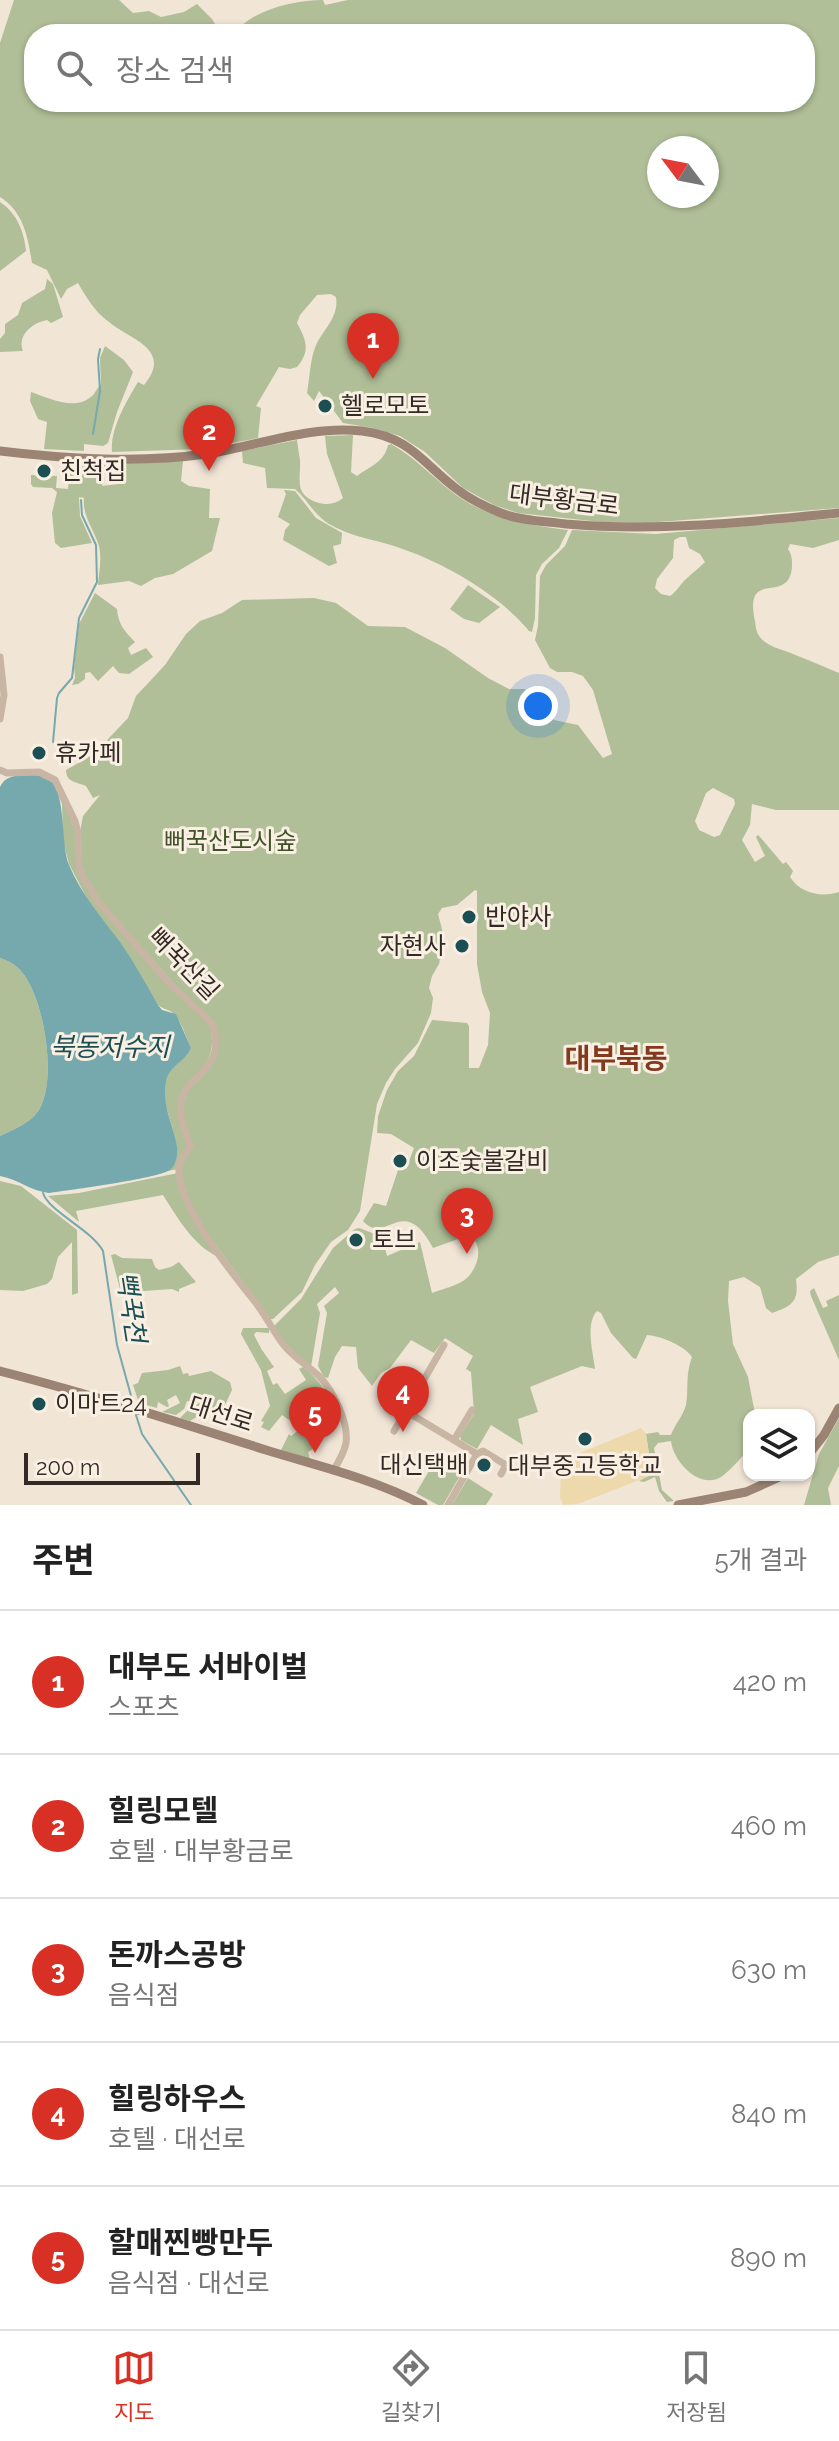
<!DOCTYPE html>
<html lang="ko">
<meta charset="utf-8">
<style>
body{margin:0;font-family:Raleway,"Noto Sans KR",sans-serif;background:#f6f6f6;color:#222}
.controls{position:absolute;right:24px;bottom:24px;display:grid;overflow:hidden;border-radius:16px;box-shadow:0 2px 6px #0004}
.controls button{width:72px;height:72px;display:grid;place-items:center;padding:0;border:0;border-bottom:2px solid #e0e0e0;background:#fff;color:#222;font:40px sans-serif}
.compass{position:absolute;left:647px;top:136px;width:72px;height:72px;border-radius:50%;background:#fff;box-shadow:0 2px 6px #0004;rotate:302deg}
.scale{position:absolute;left:24px;bottom:20px;width:176px;box-sizing:border-box;padding-left:8px;border:4px solid #332a25;border-top:0;font-size:22px;line-height:28px;white-space:nowrap;color:#332a25;-webkit-text-stroke:6px #f9efe2;paint-order:stroke}
.you{position:absolute;left:538px;top:706px;width:28px;height:28px;margin:-20px;border:6px solid #fff;border-radius:50%;background:#1a73e8;box-shadow:0 0 0 12px #1a73e833}
.badge{display:grid;place-items:center;width:52px;height:52px;border-radius:50%;background:#d93025;color:#fff;font-size:26px;font-weight:700}
.pin{position:absolute;translate:-50% -66px;filter:drop-shadow(0 2px 4px #0008)}
.pin::after{content:'';position:absolute;top:42px;width:28px;height:24px;background:inherit;clip-path:polygon(0 0,100% 0,50% 100%)}
.list{margin:0;padding:0;list-style:none}
h2{display:flex;justify-content:space-between;align-items:center;height:104px;margin:0;padding:0 32px;font-size:34px}
h2 small{font-size:26px;font-weight:400;color:#767676}
.list li{display:grid;grid-template-columns:52px 1fr auto;gap:24px;align-items:center;box-sizing:border-box;height:144px;padding:0 32px;border-top:2px solid #e0e0e0}
.list b{display:block;font-size:30px;white-space:nowrap}
.list p{margin:0;font-size:26px;white-space:nowrap;color:#767676}
.list em{font-size:26px;font-style:normal;color:#767676}
.icon{flex:none;width:44px;height:44px;fill:none;stroke:currentColor;stroke-width:2;stroke-linecap:round;stroke-linejoin:round}
.map{position:relative;flex:none;width:839px;height:1505px;overflow:hidden}
.search{position:absolute;background:#fff;box-shadow:0 2px 6px #0004;left:24px;right:24px;top:24px;height:88px;display:flex;align-items:center;gap:20px;box-sizing:border-box;padding:0 28px;border-radius:32px;color:#767676;font-size:30px}
.sheet{height:824px;background:#fff}
nav{display:flex;justify-content:space-around;align-items:center;box-sizing:border-box;height:112px;border-top:2px solid #e0e0e0;background:#fff;font-size:22px;color:#767676}
nav a{display:grid;justify-items:center;gap:4px}
nav .on{color:#d93025}
.map>svg:first-child{display:block}
.green{fill:#b0bf97;fill-rule:evenodd}
.sand{fill:#edd9ac}
.water{fill:#76a9ae}
.lines{fill:none;stroke-linecap:round;stroke-linejoin:round}
.stream{stroke:#76a9ae;stroke-width:2}
.street{stroke:#c8b5a3;stroke-width:7}
.secondary{stroke:#9c8474;stroke-width:9}
.poi-dot{fill:#1b4f54;stroke:#f9efe2;stroke-width:3}
.labels{text-anchor:middle;stroke-width:6;stroke-linejoin:round;paint-order:stroke}
.poi-label{font-size:24px;fill:#332a25;stroke:#f9efe2;text-anchor:start}
.street-label{font-size:24px;fill:#332a25;stroke:#f9efe2}
.park-label{font-size:24px;fill:#415129;stroke:#f9efe2}
.water-label{font-size:26px;font-style:italic;fill:#1b4f54;stroke:#f9efe2}
.quarter-label{font-size:28px;font-weight:bold;fill:#82391e;stroke:#f9efe2}
</style>
<div class="map">
<svg width="839" height="1505" viewBox="0 0 839 1505">
<rect width="100%" height="100%" fill="#f1e5d6"/>
<g class="green">
<path d="M14 0H119L133 13 149 11 161 17 184 12 197 4 212 19 221 34H34V102H805V34H234C251 10 295 0 323 0L325 5 348 0H839V508L646 523 601 522 518 513 494 505 463 488 425 452 400 436 373 428 343 423 319 391 314 401 307 393C310 377 310 357 317 343 325 328 339 316 336 297L331 294 317 295 300 315 297 323C306 340 311 350 297 367L290 369 279 367 256 406 261 408 258 438 202 449 112 452C110 429 126 402 138 382L144 385C174 349 129 339 109 322 95 312 86 297 78 283L67 289 61 299 47 270 32 263C28 238 24 212 0 197V43ZM659 148H707V196H659Z"/>
<path d="M0 202C17 213 24 232 26 251L0 271Z"/>
<path d="M47 279 53 284 63 317 51 323 47 320C32 323 17 335 23 351L0 352V339L5 333V324L18 315 22 303 45 289Z"/>
<path d="M105 346 124 360 133 372 117 412 108 443 103 446 84 444V451L44 449 47 422 38 419 30 401 31 392C49 398 77 413 94 394 96 391 98 387 101 384L100 358Z"/>
<path d="M353 435 351 472 357 476C370 466 384 463 388 445L391 444C416 458 433 478 456 495 490 519 528 525 568 530L559 548 542 564 536 575 535 618 532 632 529 631C498 593 441 561 394 546 372 539 349 536 329 524 314 515 308 500 295 489L267 488 265 468 243 463 242 451 297 440C298 447 299 454 300 460 301 480 293 495 319 503 328 505 336 504 343 498L327 454 325 436Z"/>
<path d="M70 461 106 463 102 486 118 484 121 463 183 461 181 481 189 486 210 489 209 518H220L212 551 173 574 155 578 141 586 129 581 98 585C99 572 102 559 99 546 94 529 82 516 84 498L79 497 80 516 92 543 61 548 55 543 52 513 57 492 52 488 33 487 31 484V475L57 476 56 488 68 489Z"/>
<polygon points="284,490 295,491 316,518 342,533 341,544 333,546 337,563 329,566 283,540 285,530 290,524 278,517 286,494"/>
<path d="M839 518V540L813 548 790 544 788 549C792 555 792 559 792 566 790 607 743 566 755 621 756 630 757 636 765 642 773 648 784 650 793 654 809 660 824 667 839 673V810H776L752 804 750 825 742 840 755 862 765 856 756 837 758 835 761 838 783 864 786 862 793 871 790 877C800 893 821 898 839 892V1255L818 1262 796 1279C799 1302 792 1306 772 1313L766 1308 760 1287 744 1277 729 1281 728 1301 733 1344 748 1377 755 1414 749 1415 745 1434 749 1437V1450C740 1458 731 1470 721 1477 699 1490 673 1461 671 1441L658 1443 654 1448 662 1490 674 1501 667 1502 659 1491 655 1477 644 1482 639 1481 652 1474 646 1434 658 1432 660 1435H671C675 1424 683 1416 686 1405 689 1387 685 1377 692 1357 685 1346 661 1336 647 1335L636 1359 633 1358 611 1333 601 1313 597 1311C585 1324 593 1352 595 1369L582 1366 530 1387 538 1412 518 1419 523 1445 491 1425 477 1449 461 1440 460 1436 474 1414 471 1372 466 1369 473 1356 445 1338 434 1353 411 1340 390 1368 381 1373 372 1386 358 1368 356 1347 342 1346 335 1357 328 1378 324 1377 318 1366 327 1313 324 1306 339 1293 335 1287 317 1304 320 1313 311 1367 292 1352 274 1326 301 1299 333 1248 355 1229 359 1228 375 1234V1247L385 1248 387 1256 420 1242 432 1293C442 1289 461 1285 468 1277 477 1267 482 1252 475 1241L461 1238 433 1248C403 1191 386 1247 363 1221L374 1203 386 1206 399 1167 406 1169 414 1148 391 1134 377 1133 378 1116 387 1090 398 1071 414 1056 432 1020 467 1023 469 1026V1068H479L488 1045 490 1013 482 992 477 964V891L475 890 457 905 442 908 438 914 444 937 439 964 432 976 429 988 433 998 431 1013 418 1043 395 1069 386 1083 377 1104 360 1211 348 1230 331 1242 315 1265 302 1292 273 1319H270L202 1226 185 1192 181 1168 190 1150 182 1110 185 1093 205 1074 217 1032 98 898 85 876 81 864 80 832 83 816 100 795 93 798 86 786C78 782 66 783 66 770L101 750 109 738 128 718 136 696 165 665 186 634 200 621 222 613 242 600 314 598 336 603 368 626 405 627 445 648 488 678 509 689H524L534 693 554 720 578 725 603 758 612 754 593 690 583 676 572 672H557L550 668 535 640 538 626 540 576 546 565 565 546 572 530 655 534ZM680 537H686L689 548 700 554 705 562C698 569 691 574 684 581 679 586 677 591 670 596L661 594 655 588 657 579 673 558 674 540ZM713 788 734 799 735 804 720 835 714 837 699 830 695 821 706 793Z"/>
<polygon points="468,585 500,607 479,623 464,619 450,609"/>
<path d="M95 593 117 609C118 624 125 632 135 642L128 648 131 655 146 648 153 657 129 674 119 673 113 666 98 681 90 672 85 673V679L78 684 72 685 75 678 74 667 79 624Z"/>
<path d="M54 784 58 786 75 831 76 853 92 896 208 1020C221 1056 200 1073 181 1101L189 1141 178 1169 168 1171C192 1147 155 1106 166 1077 171 1065 186 1060 191 1048 186 1038 181 1017 170 1011 166 1009 162 1008 158 1005L123 947 90 904 69 864 63 840 62 804Z"/>
<path d="M0 958C8 961 15 964 21 971 44 997 57 1077 40 1108 32 1123 14 1129 0 1136Z"/>
<path d="M178 1173 179 1183 219 1257C194 1247 177 1217 163 1195L76 1211 79 1222 48 1196 79 1193Z"/>
<polygon points="0,1181 21,1186 77,1230 78,1293 72,1295 72,1242 58,1257 52,1279 47,1284 23,1291 0,1290"/>
<polygon points="115,1254 122,1258 152,1259 155,1267 159,1270 171,1267 179,1262 196,1282 179,1289 179,1292 172,1289 144,1291 120,1289 111,1255"/>
<polygon points="814,1288 823,1308 828,1306 826,1301 839,1295 839,1374 839,1360 811,1296 810,1291"/>
<path d="M243 1328H269V1333L256 1332 254 1335 262 1350 274 1367 267 1371 273 1385 277 1383 285 1394 306 1380 299 1369 303 1367C320 1380 329 1395 339 1415L318 1432 319 1434 313 1439 318 1446 308 1452 310 1459 281 1450 289 1434 291 1436 299 1430 295 1424 282 1415 269 1431 261 1427 264 1422 261 1421 270 1406 261 1370 241 1334Z"/>
<polygon points="180,1366 183,1374 188,1373 189,1376 211,1371 230,1382 232,1390 223,1409 200,1415 190,1421 180,1418 190,1408 207,1399 199,1394 193,1402 187,1401 184,1409 176,1415 162,1412 180,1403 176,1395 167,1400 169,1406 167,1407 158,1402 157,1408 139,1403 133,1385 138,1383 142,1373 168,1370"/>
<polygon points="839,1418 839,1466 828,1488 831,1505 804,1505 819,1454"/>
<polygon points="436,1459 461,1474 443,1505 438,1505 416,1493"/>
<polygon points="468,1478 493,1494 486,1505 452,1505"/>
</g>
<polygon class="sand" points="641,1428 646,1434 652,1475 578,1504 563,1505 560,1497 561,1467 567,1464 565,1459"/>
<path class="water" d="M36 775C40 776 45 776 48 778 67 790 60 843 69 865 82 895 101 917 120 942 134 962 146 984 158 1005L162 1010 176 1014 191 1048C186 1061 169 1066 166 1081 161 1105 174 1125 177 1147 178 1154 176 1165 170 1170 156 1179 69 1190 49 1193 30 1191 20 1180 0 1176V1136C14 1129 32 1123 40 1108 57 1077 44 997 21 971 15 964 8 961 0 958V787C6 773 23 775 36 775Z"/>
<g class="lines">
<g class="stream">
<polyline points="93,434 100,391 98,359 100,349"/>
<polyline points="53,742 57,698 59,693 72,678 79,618 97,582 96,545 82,515 81,500"/>
<path d="M43 1193C49 1212 91 1229 103 1251L117 1345 133 1403"/>
<polyline points="136,1415 142,1434 191,1505"/>
</g>
<g class="street">
<polyline points="0,657 4,695 0,719"/>
<path d="M0 770 7 773 39 772 55 780 75 821 78 833 79 865 83 877 97 900 167 981 212 1023C228 1073 187 1071 181 1102 178 1117 186 1131 190 1146 187 1153 180 1158 179 1167 176 1205 232 1273 256 1303 266 1316 273 1331 283 1344 293 1357 307 1365 319 1376 333 1391 349 1422 346 1443 344 1453 338 1463 333 1471"/>
<polyline points="389,1401 477,1454"/>
<polyline points="394,1431 444,1345"/>
<polyline points="454,1440 472,1410"/>
<polyline points="448,1505 477,1454 483,1451 506,1465 501,1474"/>
</g>
<g class="secondary">
<path d="M0 451C64 459 143 463 206 454 257 446 310 425 362 431 411 437 423 464 458 490 471 500 486 507 501 513 521 521 545 521 566 524 658 532 748 522 839 513"/>
<path d="M0 1371C90 1394 178 1422 266 1450 318 1466 374 1479 423 1505"/>
<polyline points="809,1454 824,1435 839,1408"/>
<polyline points="678,1505 746,1492 784,1475"/>
</g>
</g>
<g class="poi-dot">
<circle cx="325" cy="406" r="8"/>
<circle cx="44" cy="471" r="8"/>
<circle cx="39" cy="753" r="8"/>
<circle cx="469" cy="917" r="8"/>
<circle cx="462" cy="946" r="8"/>
<circle cx="400" cy="1161" r="8"/>
<circle cx="356" cy="1240" r="8"/>
<circle cx="39" cy="1404" r="8"/>
<circle cx="585" cy="1439" r="8"/>
<circle cx="484" cy="1465" r="8"/>
</g>
<g class="labels">
<g class="poi-label">
<text x="341" y="414">헬로모토</text>
<text x="60" y="479">친척집</text>
<text x="55" y="761">휴카페</text>
<text x="485" y="925">반야사</text>
<text x="446" y="954" text-anchor="end">자현사</text>
<text x="416" y="1169">이조숯불갈비</text>
<text x="372" y="1248">토브</text>
<text x="55" y="1412">이마트24</text>
<text x="468" y="1473" text-anchor="end">대신택배</text>
<text x="585" y="1474" text-anchor="middle">대부중고등학교</text>
</g>
<g class="street-label">
<text transform="translate(564 500) rotate(7)" y="8">대부황금로</text>
<text transform="translate(184 964) rotate(46)" y="8">뻐꾹산길</text>
<text transform="translate(221 1414) rotate(18)" y="8">대선로</text>
</g>
<g class="park-label">
<text x="230" y="849">뻐꾹산도시숲</text>
</g>
<g class="water-label">
<text x="110" y="1056">북동저수지</text>
<text transform="translate(131 1307) rotate(81)" y="9">뻑꾹천</text>
</g>
<g class="quarter-label">
<text x="616" y="1068">대부북동</text>
</g>
</g>
</svg>
<div class="controls">
<button><svg class="icon" aria-label="layers" viewBox="0 0 24 24"><path d="M12 4l9 5-9 5-9-5zM3 14l9 5 9-5"/></svg></button>
</div>
<svg class="compass" viewBox="-18 -18 36 36"><path d="M0-13l5 13h-10z" fill="#e53935"/><path d="M0 13l5-13h-10z" fill="#767676"/></svg>
<div class="scale">200 m</div>
<div class="you"></div>
<div class="pin badge" style="left:373px;top:379px">1</div>
<div class="pin badge" style="left:209px;top:471px">2</div>
<div class="pin badge" style="left:467px;top:1254px">3</div>
<div class="pin badge" style="left:403px;top:1432px">4</div>
<div class="pin badge" style="left:315px;top:1453px">5</div>
<div class="search"><svg class="icon" aria-label="search" viewBox="0 0 24 24"><circle cx="10" cy="10" r="6"/><path d="M15 15l6 6"/></svg>장소 검색</div>
</div>
<section class="sheet">
<h2>주변<small>5개 결과</small></h2>
<ul class="list">
<li><span class="badge">1</span><div><b>대부도 서바이벌</b><p>스포츠</p></div><em>420 m</em></li>
<li><span class="badge">2</span><div><b>힐링모텔</b><p>호텔 · 대부황금로</p></div><em>460 m</em></li>
<li><span class="badge">3</span><div><b>돈까스공방</b><p>음식점</p></div><em>630 m</em></li>
<li><span class="badge">4</span><div><b>힐링하우스</b><p>호텔 · 대선로</p></div><em>840 m</em></li>
<li><span class="badge">5</span><div><b>할매찐빵만두</b><p>음식점 · 대선로</p></div><em>890 m</em></li>
</ul>
</section>
<nav>
<a class="on"><svg class="icon" aria-label="map" viewBox="0 0 24 24"><path d="M3 6l6-2 6 2 6-2v14l-6 2-6-2-6 2zM9 4v14M15 6v14"/></svg>지도</a>
<a><svg class="icon" aria-label="directions" viewBox="0 0 24 24"><path d="M12 3l9 9-9 9-9-9zM9 14v-3h6M13 9l2 2-2 2"/></svg>길찾기</a>
<a><svg class="icon" aria-label="saved" viewBox="0 0 24 24"><path d="M7 4h10v16l-5-4-5 4z"/></svg>저장됨</a>
</nav>
